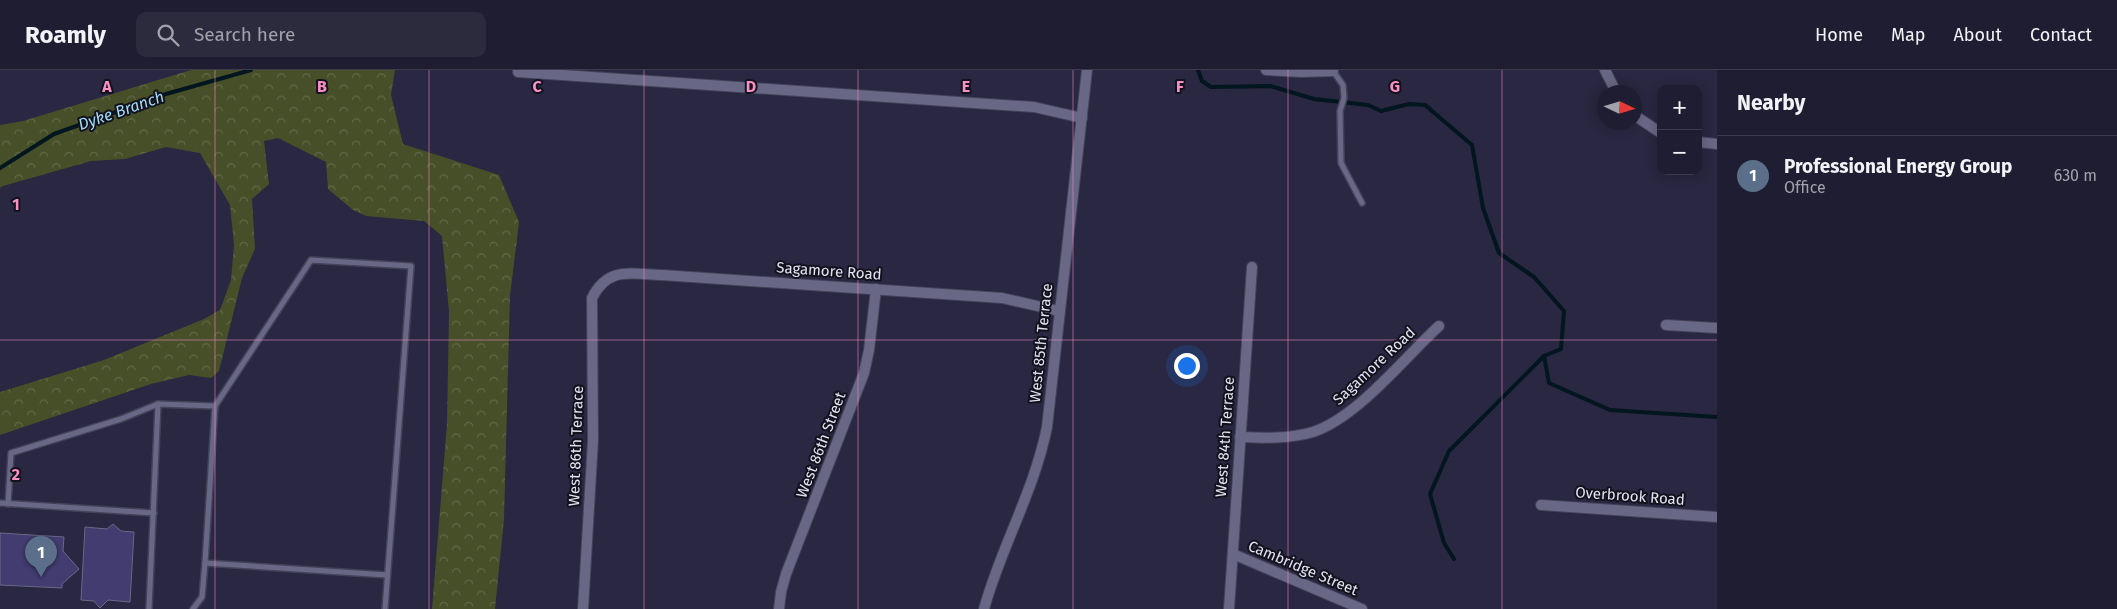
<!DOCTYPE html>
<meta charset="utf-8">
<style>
body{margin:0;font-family:"Fira Sans",sans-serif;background:#2c2a3d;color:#f1f3f6}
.controls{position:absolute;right:15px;top:15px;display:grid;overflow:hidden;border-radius:10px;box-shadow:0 2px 12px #0003}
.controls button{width:45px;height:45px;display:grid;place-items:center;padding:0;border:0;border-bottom:1px solid #3c3b4d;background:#1f1d31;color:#f1f3f6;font:25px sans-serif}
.compass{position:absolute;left:1597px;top:15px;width:45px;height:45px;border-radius:50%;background:#1f1d31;box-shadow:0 2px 12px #0003;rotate:94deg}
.you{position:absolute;left:1186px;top:295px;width:18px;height:18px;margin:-12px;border:4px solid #fff;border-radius:50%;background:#1a73e8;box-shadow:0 0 0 8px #1a73e833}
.badge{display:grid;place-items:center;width:32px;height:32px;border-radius:50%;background:#2563eb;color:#fff;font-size:16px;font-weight:700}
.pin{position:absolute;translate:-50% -41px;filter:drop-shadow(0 1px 2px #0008)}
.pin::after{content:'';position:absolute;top:26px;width:18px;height:15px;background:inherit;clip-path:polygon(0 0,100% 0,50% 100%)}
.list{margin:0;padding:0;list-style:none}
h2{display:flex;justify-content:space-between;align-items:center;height:65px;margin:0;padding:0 20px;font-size:21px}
h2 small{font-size:16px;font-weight:400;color:#a1a2ab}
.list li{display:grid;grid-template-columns:32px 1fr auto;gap:15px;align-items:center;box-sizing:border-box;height:80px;padding:0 20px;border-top:1px solid #3c3b4d}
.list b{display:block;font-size:19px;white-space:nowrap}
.list p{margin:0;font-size:16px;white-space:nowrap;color:#a1a2ab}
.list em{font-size:16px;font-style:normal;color:#a1a2ab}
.icon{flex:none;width:28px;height:28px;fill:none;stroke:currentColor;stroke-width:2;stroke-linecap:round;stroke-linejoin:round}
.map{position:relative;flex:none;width:1717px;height:539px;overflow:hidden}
header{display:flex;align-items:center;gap:30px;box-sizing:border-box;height:70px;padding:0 25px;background:#1f1d31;border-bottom:1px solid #3c3b4d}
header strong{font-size:24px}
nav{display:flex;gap:28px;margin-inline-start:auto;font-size:18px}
.search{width:350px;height:45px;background:#2c2a3d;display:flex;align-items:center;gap:12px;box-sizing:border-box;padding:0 18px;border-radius:10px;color:#a1a2ab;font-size:19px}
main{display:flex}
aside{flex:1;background:#1f1d31}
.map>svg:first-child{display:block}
.forest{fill:url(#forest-crowns)}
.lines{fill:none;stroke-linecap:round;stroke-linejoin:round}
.stream{stroke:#02161f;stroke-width:4}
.building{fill:#423c70;stroke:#696886}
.service-casing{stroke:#444258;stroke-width:8}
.minor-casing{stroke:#444258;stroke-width:12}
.service{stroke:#696786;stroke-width:5}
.minor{stroke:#696786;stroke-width:10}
.grid{fill:none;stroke:#fa8fc6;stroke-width:1;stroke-opacity:0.55}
.labels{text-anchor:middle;stroke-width:4;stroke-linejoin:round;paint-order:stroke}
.street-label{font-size:15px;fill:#e2e2f3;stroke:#12121d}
.water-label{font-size:16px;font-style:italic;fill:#a3dcf7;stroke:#12121d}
.grid-label{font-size:16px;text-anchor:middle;font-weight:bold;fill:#fa8fc6;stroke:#12121d;stroke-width:4;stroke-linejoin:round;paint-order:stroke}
</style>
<header>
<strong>Roamly</strong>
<div class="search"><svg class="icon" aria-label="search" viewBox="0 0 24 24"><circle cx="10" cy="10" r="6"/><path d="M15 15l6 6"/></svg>Search here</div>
<nav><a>Home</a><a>Map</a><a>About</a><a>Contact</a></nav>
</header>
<main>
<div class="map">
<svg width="1717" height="539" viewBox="0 0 1717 539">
<defs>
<pattern id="forest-crowns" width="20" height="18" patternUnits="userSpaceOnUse" patternTransform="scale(1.25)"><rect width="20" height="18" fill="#474f28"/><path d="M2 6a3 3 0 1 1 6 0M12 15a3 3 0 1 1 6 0" fill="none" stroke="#616848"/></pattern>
</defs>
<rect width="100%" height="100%" fill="#292741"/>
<polygon class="forest" points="191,0 395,0 391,25 403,74 499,105 519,152 510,226 504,449 495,539 432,539 447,354 449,242 442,166 424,151 366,146 353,140 328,119 326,92 278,68 264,71 269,114 252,129 255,179 242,208 219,301 211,308 189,305 151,314 0,365 0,322 104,290 204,249 220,240 231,210 234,175 230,135 200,83 166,77 125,89 91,91 3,116 0,118 0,55 23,51"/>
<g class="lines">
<g class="stream">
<polyline points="1198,0 1202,11 1211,17 1270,16 1314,29 1368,35 1381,41 1409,34 1425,35 1472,75 1483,138 1499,183 1534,207 1564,241 1561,279 1544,286 1549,313 1610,340 1717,347"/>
<polyline points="0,98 54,64 166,24 251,0"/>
<polyline points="1454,489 1444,473 1430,424 1449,381 1544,286"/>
</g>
</g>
<g class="building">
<polygon points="113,454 121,461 134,462 130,532 108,530 100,538 94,531 81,530 85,457 107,459"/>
<polygon points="0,463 64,467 63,481 79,499 62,514 62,518 0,515"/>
</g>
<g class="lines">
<g class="service-casing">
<g id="service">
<polyline points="1333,1 1343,15 1344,28 1340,41 1341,93 1362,133"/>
<polyline points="215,336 205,493 387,505"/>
<polyline points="0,433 154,443"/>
<polyline points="8,434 11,383 121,349 158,334 215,336 311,190 411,196 385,539"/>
<polyline points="149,539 158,334"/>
<polyline points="193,539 202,527 205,493"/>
</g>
</g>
<g class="minor-casing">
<g id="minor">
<polyline points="1266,0 1301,2 1333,1"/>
<polyline points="1605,0 1616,22"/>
<polyline points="518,2 1034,37 1082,48"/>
<polyline points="1634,45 1661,63"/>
<polyline points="1698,72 1717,74"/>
<polyline points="1666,255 1717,258"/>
<path d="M1240 367C1264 368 1289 369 1313 362 1358 347 1403 289 1439 256"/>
<polyline points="1541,435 1717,447"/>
<polyline points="1233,484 1362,539"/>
<path d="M583 539 593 370 592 228C608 196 631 204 662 205L1002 228 1059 241"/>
<polyline points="779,539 781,522 786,504 864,303 869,280 876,219"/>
<path d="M984 539C1001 477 1034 422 1047 357L1087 0"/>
<polyline points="1229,539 1252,197"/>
</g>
</g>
<use href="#service" class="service"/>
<use href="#minor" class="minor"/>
</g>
<path class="grid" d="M215 0V539M429 0V539M644 0V539M858 0V539M1073 0V539M1288 0V539M1502 0V539M0 270H1717"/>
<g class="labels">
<g class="street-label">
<text transform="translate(829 201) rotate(4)" y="5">Sagamore Road</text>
<text transform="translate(1041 273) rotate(-84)" y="5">West 85th Terrace</text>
<text transform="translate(1374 296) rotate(-43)" y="5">Sagamore Road</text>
<text transform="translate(1225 367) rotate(-86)" y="5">West 84th Terrace</text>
<text transform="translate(821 375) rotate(-69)" y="5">West 86th Street</text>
<text transform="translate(576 376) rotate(-88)" y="5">West 86th Terrace</text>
<text transform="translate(1630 426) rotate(4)" y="5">Overbrook Road</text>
<text transform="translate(1303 498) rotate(23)" y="5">Cambridge Street</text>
</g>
<g class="water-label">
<text transform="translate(121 40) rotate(-19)" y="6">Dyke Branch</text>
</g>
</g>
<g class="grid-label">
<text x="107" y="22">A</text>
<text x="322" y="22">B</text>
<text x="537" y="22">C</text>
<text x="751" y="22">D</text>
<text x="966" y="22">E</text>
<text x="1180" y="22">F</text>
<text x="1395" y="22">G</text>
<text x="16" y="140">1</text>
<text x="16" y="410">2</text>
</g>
</svg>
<div class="controls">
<button>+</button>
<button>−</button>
</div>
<svg class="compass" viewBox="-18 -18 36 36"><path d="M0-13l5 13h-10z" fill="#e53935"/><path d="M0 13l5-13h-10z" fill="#a1a2ab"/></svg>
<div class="you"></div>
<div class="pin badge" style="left:41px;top:507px;background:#5c6f8a">1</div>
</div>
<aside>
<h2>Nearby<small></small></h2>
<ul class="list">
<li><span class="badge" style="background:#5c6f8a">1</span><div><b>Professional Energy Group</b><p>Office</p></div><em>630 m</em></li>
</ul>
</aside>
</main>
